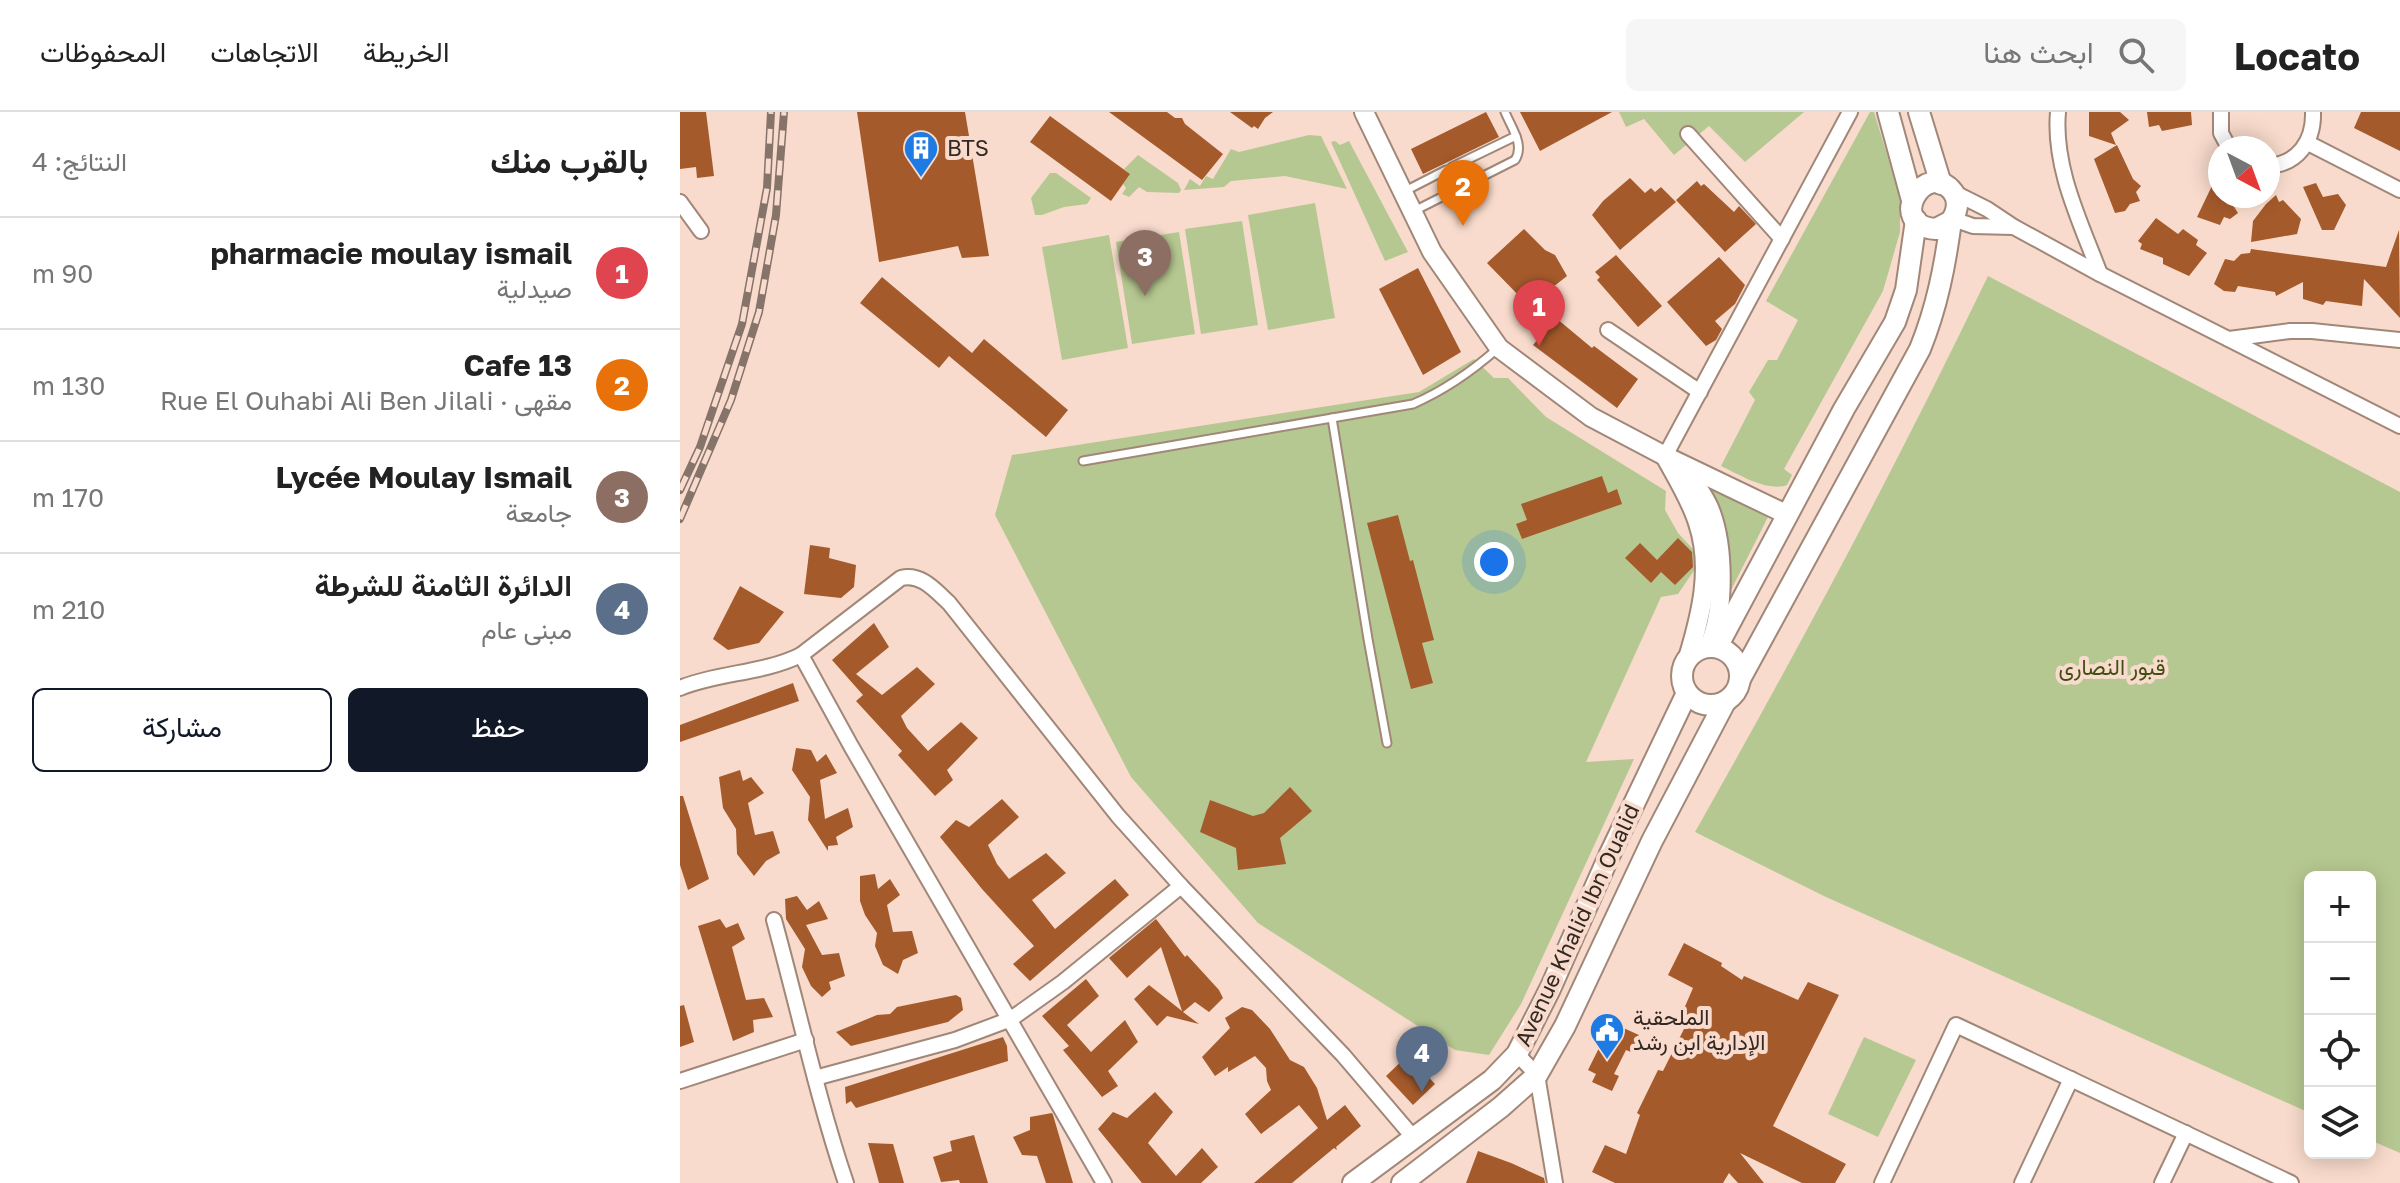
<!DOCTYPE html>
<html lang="ar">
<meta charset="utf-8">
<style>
body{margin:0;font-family:"Golos Text",Vazirmatn,sans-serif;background:#f6f6f6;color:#222;direction:rtl}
.controls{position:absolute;right:24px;bottom:24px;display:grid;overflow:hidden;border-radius:12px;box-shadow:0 4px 20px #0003}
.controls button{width:72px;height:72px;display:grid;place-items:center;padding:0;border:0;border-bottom:2px solid #e0e0e0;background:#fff;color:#222;font:40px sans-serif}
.compass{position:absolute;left:1528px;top:24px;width:72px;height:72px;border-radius:50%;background:#fff;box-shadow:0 4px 20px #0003;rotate:139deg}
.you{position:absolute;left:814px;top:450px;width:28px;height:28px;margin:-20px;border:6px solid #fff;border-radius:50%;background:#1a73e8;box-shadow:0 0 0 12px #1a73e833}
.badge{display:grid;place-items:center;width:52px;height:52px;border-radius:50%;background:#111827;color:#fff;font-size:26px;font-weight:700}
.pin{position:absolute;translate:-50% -66px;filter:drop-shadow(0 2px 4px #0008)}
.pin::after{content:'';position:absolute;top:42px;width:28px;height:24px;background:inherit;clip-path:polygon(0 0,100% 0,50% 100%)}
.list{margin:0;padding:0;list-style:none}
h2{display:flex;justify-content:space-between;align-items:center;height:104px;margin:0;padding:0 32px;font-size:34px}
h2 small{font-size:26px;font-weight:400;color:#767676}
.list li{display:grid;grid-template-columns:52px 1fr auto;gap:24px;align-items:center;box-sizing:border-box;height:112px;padding:0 32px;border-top:2px solid #e0e0e0}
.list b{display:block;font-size:30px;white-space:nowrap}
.list p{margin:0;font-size:26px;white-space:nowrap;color:#767676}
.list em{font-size:26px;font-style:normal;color:#767676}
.actions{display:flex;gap:16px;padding:24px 32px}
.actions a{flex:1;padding:18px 0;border:2px solid #111827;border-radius:12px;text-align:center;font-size:28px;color:#111827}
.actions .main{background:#111827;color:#fff}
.icon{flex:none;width:44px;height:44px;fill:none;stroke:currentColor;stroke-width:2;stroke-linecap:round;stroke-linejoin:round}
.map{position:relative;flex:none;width:1720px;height:1071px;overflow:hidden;direction:ltr}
header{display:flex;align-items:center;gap:48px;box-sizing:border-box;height:112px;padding:0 40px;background:#fff;border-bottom:2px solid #e0e0e0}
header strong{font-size:38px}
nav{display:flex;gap:44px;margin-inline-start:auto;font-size:28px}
.search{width:560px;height:72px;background:#f6f6f6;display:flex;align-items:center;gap:20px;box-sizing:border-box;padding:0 28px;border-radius:12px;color:#767676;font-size:30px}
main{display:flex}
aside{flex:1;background:#fff}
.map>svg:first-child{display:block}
.green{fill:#b6c891}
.building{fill:#a45a2b}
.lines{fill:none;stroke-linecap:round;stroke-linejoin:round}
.service-casing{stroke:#a18778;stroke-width:11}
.minor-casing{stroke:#a18778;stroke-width:18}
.tertiary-casing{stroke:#a18778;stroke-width:22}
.secondary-casing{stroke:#a18778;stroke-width:24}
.service{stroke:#fff;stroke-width:7}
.minor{stroke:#fff;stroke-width:14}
.tertiary{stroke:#fff;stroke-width:18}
.secondary{stroke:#fff;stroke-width:20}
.rail-casing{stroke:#867369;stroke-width:8}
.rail{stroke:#f8dbcc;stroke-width:5;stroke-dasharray:15;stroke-linecap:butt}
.labels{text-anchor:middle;stroke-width:8;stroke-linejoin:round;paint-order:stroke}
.poi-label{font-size:22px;fill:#332822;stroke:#f8dbcc;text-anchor:start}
.park-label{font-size:22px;fill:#3f4f11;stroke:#f8dbcc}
.street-label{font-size:22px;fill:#332822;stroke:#f8dbcc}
</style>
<header>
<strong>Locato</strong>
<div class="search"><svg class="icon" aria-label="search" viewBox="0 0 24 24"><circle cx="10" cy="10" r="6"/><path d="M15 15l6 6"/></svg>ابحث هنا</div>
<nav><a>الخريطة</a><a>الاتجاهات</a><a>المحفوظات</a></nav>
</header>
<main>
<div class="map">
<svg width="1720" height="1071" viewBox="0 0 1720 1071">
<rect width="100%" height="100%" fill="#f8dbcc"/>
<g class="green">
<polygon points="939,0 1124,0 1065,50 1029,14 994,43 964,7 946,15"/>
<path d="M1190 0H1194L1220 85V120L1203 179 1104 357 1112 363 1107 373C1087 380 1060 363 1041 354L1075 288 1069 280 1088 248H1097L1118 208 1086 189Z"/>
<polygon points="629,23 641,24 667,77 605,64 551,69 544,75 504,78 510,67 520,74 526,64 533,67 551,37 559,40"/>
<polygon points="655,29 660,33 669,29 728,140 705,149 651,30"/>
<polygon points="458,43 498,71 501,78 499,81 467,80 459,75 449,85 442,82 446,76 443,72 450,62 444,57"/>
<polygon points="370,61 376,61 411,86 407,92 384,95 362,103 355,103 351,86"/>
<polygon points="635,91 655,206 588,218 568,103"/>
<polygon points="562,109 578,213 521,222 505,117"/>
<polygon points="499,120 515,222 452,232 436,130"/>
<polygon points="429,123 448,236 382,248 362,135"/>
<path d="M1308 164 1720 380V1041L1690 1028V765H1630V1001L1146 785 1015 720C1118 538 1217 353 1308 164Z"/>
<polygon points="794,247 814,266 828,266 866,305 986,379 985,398 998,421 1022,447 998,482 981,485 906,650 954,647 841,892 809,943 775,938 578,811 451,665 315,403 332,343 739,280"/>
<polygon points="1027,374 1089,403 1048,484"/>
<polygon points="1184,925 1236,948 1198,1025 1148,1002"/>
</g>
<g class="building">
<polygon points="0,0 26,0 34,64 17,66 16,55 0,57"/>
<polygon points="177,0 285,0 309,144 282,146 278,134 199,150"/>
<polygon points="429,0 487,0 495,6 502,6 505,12 543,42 522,68"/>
<polygon points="550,0 593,0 585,6 578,17 574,14 572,16"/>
<polygon points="806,0 819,25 743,62 731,37"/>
<polygon points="840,0 932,0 860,39"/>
<polygon points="1409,0 1440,0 1449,8 1431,21 1436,33 1409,24"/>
<polygon points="1467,0 1511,0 1512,13 1482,19 1479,13 1469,15"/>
<polygon points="1681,0 1720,0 1720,39 1674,16"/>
<polygon points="370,4 450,62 431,89 350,30"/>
<polygon points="1437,33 1453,67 1461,74 1456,80 1460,89 1450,92 1445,99 1435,101 1414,47"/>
<polygon points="1540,57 1540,84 1555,84 1553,93 1558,101 1550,107 1544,105 1540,113 1517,105"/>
<polygon points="950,66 965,81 971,76 975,80 981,75 996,90 940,138 912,103 923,89"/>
<polygon points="1017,69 1021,74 1024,72 1054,100 1059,94 1076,112 1045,140 996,88"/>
<polygon points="1636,71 1643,85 1658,82 1666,93 1654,118 1642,118 1623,75"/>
<polygon points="1596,83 1599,90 1603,88 1621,107 1617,122 1571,130 1573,109 1586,92"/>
<polygon points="1476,106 1498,122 1503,117 1518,128 1516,133 1527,141 1509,164 1483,152 1483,146 1460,137 1462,132 1458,129"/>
<polygon points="844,117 865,138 875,143 887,164 849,194 807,151"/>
<polygon points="1719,118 1720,206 1684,167 1682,194 1646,189 1643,193 1623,187 1623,170 1596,184 1595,180 1558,174 1555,180 1544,179 1534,172 1545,147 1554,149 1561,142 1570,141 1571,137 1706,155"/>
<polygon points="936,143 982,194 958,215 917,168 920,165 915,160"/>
<polygon points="1039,145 1065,173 1055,192 1035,209 1042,217 1036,228 1026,234 987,190"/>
<polygon points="738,156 781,240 743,263 699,177"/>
<polygon points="202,165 292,241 304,227 388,298 366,325 269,244 259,256 180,191"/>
<polygon points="876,206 912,236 914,234 958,267 937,296 853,233"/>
<polygon points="922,364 928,381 937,377 942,392 842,427 836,412 847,408 841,392"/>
<polygon points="718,403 730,449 733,448 754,528 742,531 753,571 731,577 687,411"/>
<polygon points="998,426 1012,440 1013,455 995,473 981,460 971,471 945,446 960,431 977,448"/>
<polygon points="130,433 150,436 149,446 176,453 174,475 161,486 124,482"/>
<polygon points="60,474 104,500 79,531 48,538 33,527"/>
<polygon points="194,511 209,535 176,562 202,583 237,555 255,572 221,604 227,616 248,639 281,610 298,626 267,658 273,668 255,684 218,643 222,639 176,589 183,583 152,548"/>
<polygon points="113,571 119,589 0,630 0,613"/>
<polygon points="116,636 131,638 137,650 146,642 157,661 140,668 145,707 168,696 173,715 156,725 158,733 148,734 148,739 128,708 130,685 112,658"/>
<polygon points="60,658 63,669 71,665 84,681 68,691 75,723 93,719 100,741 86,749 74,764 57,742 56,717 43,696 39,665"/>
<polygon points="610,675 632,699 600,726 606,752 558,758 556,736 520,720 530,688 573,704 584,701"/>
<polygon points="0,684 3,684 29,767 8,778 0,753"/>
<polygon points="322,687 339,705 308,733 317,752 329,767 366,741 386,761 352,788 375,817 435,767 449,783 350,869 333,852 354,834 302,777 260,725 276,708 289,715"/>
<polygon points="195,762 198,777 210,767 220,783 207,793 213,820 232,819 238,841 223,848 218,862 203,853 195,834 197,821 185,803 180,789 180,764"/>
<polygon points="117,784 127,798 139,789 148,807 126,813 142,843 159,841 165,864 149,870 151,877 142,885 131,874 122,855 125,837 106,807 105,787"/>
<polygon points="40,807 46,816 58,811 65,827 52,835 66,888 84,886 93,905 73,908 74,920 53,929 18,814"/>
<polygon points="476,807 505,845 507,843 539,878 543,886 529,900 515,890 503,900 519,912 487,904 477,914 454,887 469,873 502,899 481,835 447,866 429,846"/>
<polygon points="1004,831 1042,851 1041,854 1062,868 1064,864 1118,888 1128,870 1159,883 1093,1014 1166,1052 1155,1071 1122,1071 1060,1041 1084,1071 1058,1071 1049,1061 1043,1071 935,1071 912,1060 925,1033 946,1042 960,1003 957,1001 978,958 983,959 1008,909 1000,906 1013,876 988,863"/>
<polygon points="406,867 419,884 387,913 411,940 445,908 458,930 428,959 438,974 422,985 383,938 389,934 362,904"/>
<polygon points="276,883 281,886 283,898 268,910 171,934 156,920 197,903 210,902 217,895"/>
<polygon points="4,893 14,930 0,935 0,894"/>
<polygon points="562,895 572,898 590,917 610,948 624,955 637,976 647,1008 665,993 681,1014 656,1035 657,1038 654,1036 612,1071 574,1071 638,1016 619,993 581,1022 565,1002 591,978 587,969 586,956 575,944 548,960 548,955 535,964 522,945 550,916 545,906"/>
<polygon points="939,914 959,923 951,940 946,938 934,962 939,964 932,979 912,970 916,962 908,958 929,916 936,919"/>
<polygon points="323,925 327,934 328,949 176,996 171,989 166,992 165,975"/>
<polygon points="728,943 755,972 733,993 706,964"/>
<polygon points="475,980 493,1000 468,1031 496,1064 522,1036 538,1055 521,1071 462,1071 418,1017 433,1000 447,1006"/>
<polygon points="372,1001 373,1003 393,1071 366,1071 357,1044 342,1043 333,1025 350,1018 350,1005"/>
<polygon points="294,1023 308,1071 280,1071 279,1068 261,1070 253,1045 272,1039 270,1029"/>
<polygon points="188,1031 213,1032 224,1071 199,1071"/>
<polygon points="798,1039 831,1051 864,1066 865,1071 786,1071"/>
</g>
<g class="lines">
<g class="service-casing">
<g id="service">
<polyline points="772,55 836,24"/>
<polyline points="725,79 766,58"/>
<path d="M734 99 835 48C845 33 831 15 825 0"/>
<polyline points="652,306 688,527 707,631"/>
<path d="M403 349 733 292C765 278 791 260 817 237"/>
</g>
</g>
<g class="minor-casing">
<g id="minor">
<path d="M1378 0C1373 56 1401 111 1420 162"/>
<polyline points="1541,0 1541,21 1549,36"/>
<polyline points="1008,22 1102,127"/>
<polyline points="1628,31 1720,78"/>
<path d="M1588 54C1618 52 1634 29 1633 0"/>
<polyline points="1273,80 1307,97 1334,115 1420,162 1720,314"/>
<polyline points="0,90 21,119"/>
<polyline points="1273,107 1293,114 1333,115"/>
<polyline points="928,218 1020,280"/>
<polyline points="1549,227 1610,219 1632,219 1720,228"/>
<polyline points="985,344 1170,0"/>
<polyline points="121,543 171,634 424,1071"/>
<path d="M0 576C39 560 82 562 121 543L221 466C241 461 255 478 269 491L438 704 501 774 663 943 733 1025"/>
<path d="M94 808C118 895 137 985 166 1071"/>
<polyline points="837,942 857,963 875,1071"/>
<polyline points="135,966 275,928 331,907 383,870 501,774"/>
<polyline points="0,969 126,928"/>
<polyline points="1202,1071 1276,913 1611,1071"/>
<polyline points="1342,1071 1391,967"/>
<polyline points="1482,1071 1506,1021"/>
</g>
</g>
<g class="tertiary-casing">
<g id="tertiary">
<polyline points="684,0 752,140 819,236 911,305 985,344 1108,403"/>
<path d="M985 344C997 366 1011 388 1018 411 1033 456 1021 503 1008 546"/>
<path d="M1003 355C1013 369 1024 383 1030 398 1044 434 1045 499 1029 534"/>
</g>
</g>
<g class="secondary-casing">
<g id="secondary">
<polyline points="1208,0 1232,88"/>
<polyline points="1239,0 1261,72"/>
<circle cx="1031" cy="564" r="29"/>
<polyline points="1037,535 1164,297 1215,210 1226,178 1236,108"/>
<path d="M1060 567 1240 237C1257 195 1265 154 1271 109 1277 100 1280 90 1273 80 1246 45 1204 114 1256 117L1271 109"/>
<polyline points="673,1071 812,968 837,942 870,877 929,744 1007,581"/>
<polyline points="722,1071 821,995 857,963 885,914 972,729 1045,590"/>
</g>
</g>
<use href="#service" class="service"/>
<use href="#minor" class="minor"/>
<use href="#tertiary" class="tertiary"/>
<use href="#secondary" class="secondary"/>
<g class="rail-casing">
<g id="rail">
<polyline points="0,378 20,335 62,212 87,76 91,0"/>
<polyline points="0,407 51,288 79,200 96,103 104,0"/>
</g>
</g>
<use href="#rail" class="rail"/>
</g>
<defs>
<g id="building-pin" transform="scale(1.8)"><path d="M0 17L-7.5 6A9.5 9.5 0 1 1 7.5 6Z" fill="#1f7be4" stroke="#f8dbcc"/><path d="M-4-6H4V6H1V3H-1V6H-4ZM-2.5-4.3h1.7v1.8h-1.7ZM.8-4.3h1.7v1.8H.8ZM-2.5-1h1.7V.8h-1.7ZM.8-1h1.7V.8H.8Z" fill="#fff"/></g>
<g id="civic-pin" transform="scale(1.8)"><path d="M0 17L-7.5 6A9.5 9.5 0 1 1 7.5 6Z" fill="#1f7be4" stroke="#f8dbcc"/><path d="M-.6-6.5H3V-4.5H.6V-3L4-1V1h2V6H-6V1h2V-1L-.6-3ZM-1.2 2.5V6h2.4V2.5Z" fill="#fff"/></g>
</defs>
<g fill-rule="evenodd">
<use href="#building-pin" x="241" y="36"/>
<use href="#civic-pin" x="927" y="918"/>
</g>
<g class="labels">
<g class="poi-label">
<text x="267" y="44">BTS</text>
<text x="953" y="913">الملحقية<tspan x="953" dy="25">الإدارية ابن رشد</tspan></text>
</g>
<g class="park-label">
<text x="1432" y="563">قبور النصارى</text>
</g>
<g class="street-label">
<text transform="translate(897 813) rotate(-65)" y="8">Avenue Khalid Ibn Oualid</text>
</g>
</g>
</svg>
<div class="controls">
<button>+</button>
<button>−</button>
<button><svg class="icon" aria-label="locate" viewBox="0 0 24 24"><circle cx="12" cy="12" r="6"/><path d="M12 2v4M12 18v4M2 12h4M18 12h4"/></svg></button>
<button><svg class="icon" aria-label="layers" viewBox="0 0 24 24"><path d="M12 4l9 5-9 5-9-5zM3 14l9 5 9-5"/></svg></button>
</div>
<svg class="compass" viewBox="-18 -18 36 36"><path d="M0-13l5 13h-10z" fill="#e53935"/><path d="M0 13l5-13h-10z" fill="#767676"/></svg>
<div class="you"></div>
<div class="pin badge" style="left:859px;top:234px;background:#e0444e">1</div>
<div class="pin badge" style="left:783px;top:114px;background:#e8710a">2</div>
<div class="pin badge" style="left:465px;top:184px;background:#8d6e63">3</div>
<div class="pin badge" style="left:742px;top:980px;background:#5c6f8a">4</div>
</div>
<aside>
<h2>بالقرب منك<small>النتائج: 4</small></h2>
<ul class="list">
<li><span class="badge" style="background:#e0444e">1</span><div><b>pharmacie moulay ismail</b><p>صيدلية</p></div><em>90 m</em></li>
<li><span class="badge" style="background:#e8710a">2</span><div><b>Cafe 13</b><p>مقهى · Rue El Ouhabi Ali Ben Jilali</p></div><em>130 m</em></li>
<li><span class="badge" style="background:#8d6e63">3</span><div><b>Lycée Moulay Ismail</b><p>جامعة</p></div><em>170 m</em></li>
<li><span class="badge" style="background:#5c6f8a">4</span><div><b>الدائرة الثامنة للشرطة</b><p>مبنى عام</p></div><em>210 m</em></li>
</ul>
<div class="actions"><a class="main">حفظ</a><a>مشاركة</a></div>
</aside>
</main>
